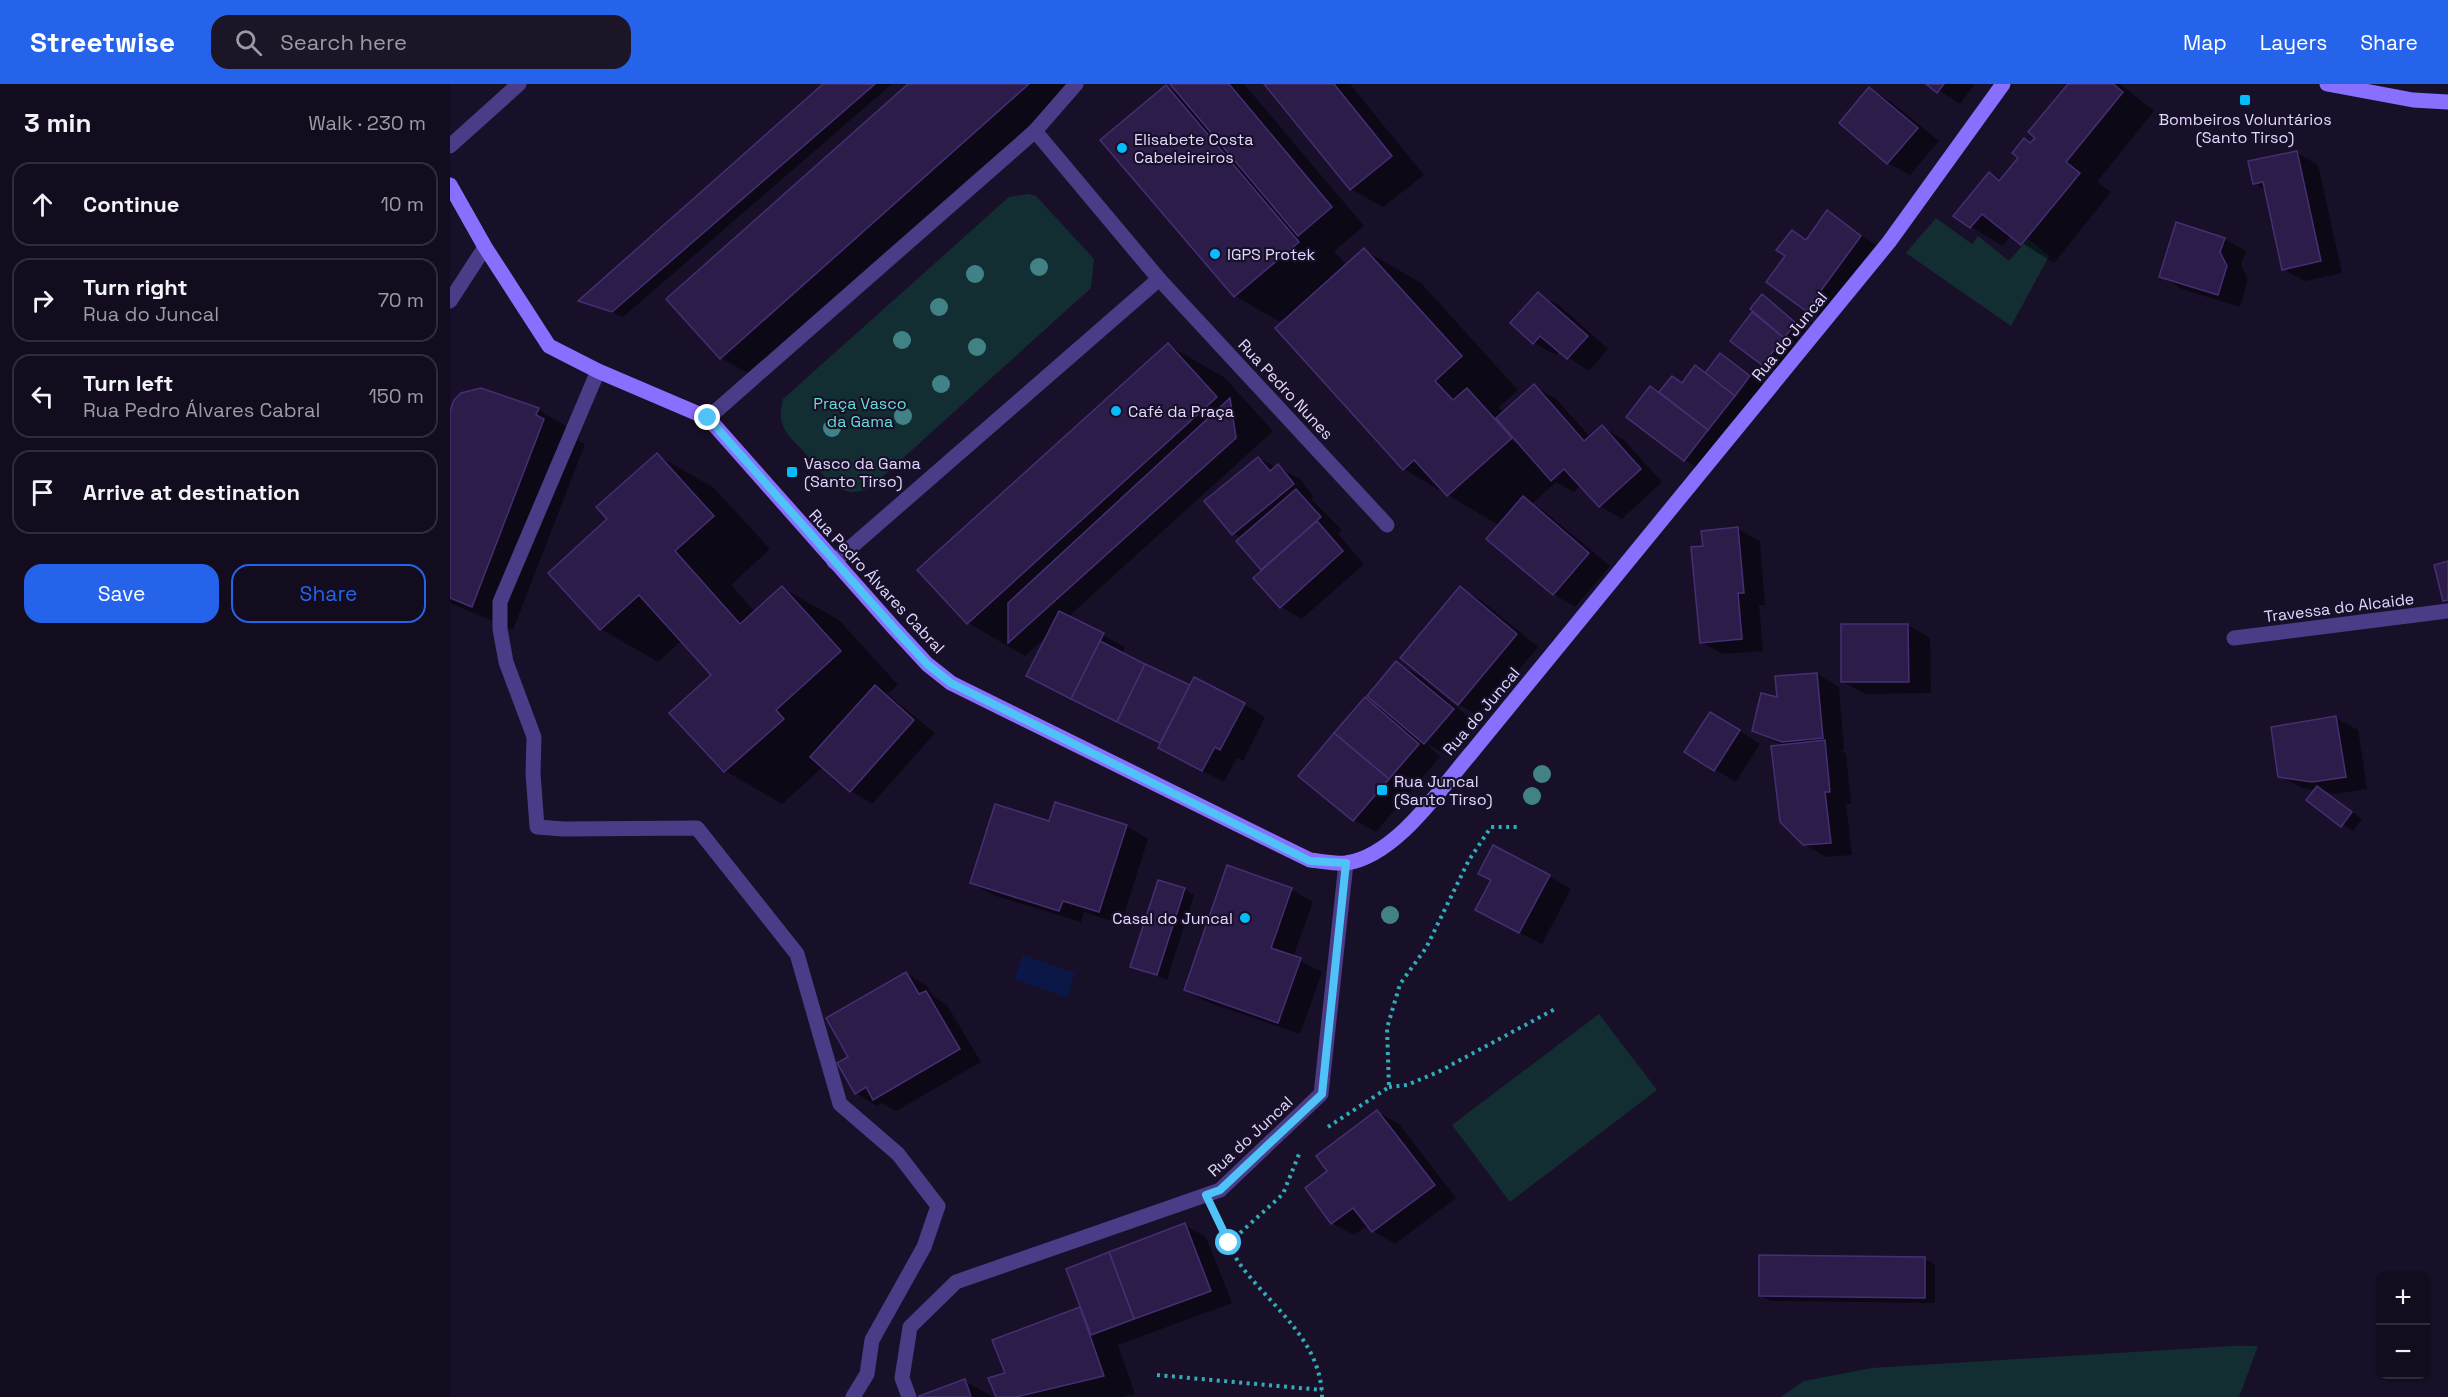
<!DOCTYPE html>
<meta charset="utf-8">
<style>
body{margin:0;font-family:"Space Grotesk",sans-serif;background:#1b1527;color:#f1f3f6}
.controls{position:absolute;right:18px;bottom:18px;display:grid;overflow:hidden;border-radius:12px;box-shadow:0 2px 4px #0004}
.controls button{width:54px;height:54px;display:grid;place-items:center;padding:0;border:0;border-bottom:2px solid #312c3c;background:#120c1e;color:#f1f3f6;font:30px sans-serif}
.stop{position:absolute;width:18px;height:18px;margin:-14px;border:4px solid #4fc3f7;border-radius:50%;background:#fff}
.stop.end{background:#4fc3f7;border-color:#fff;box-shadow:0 2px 6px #0008}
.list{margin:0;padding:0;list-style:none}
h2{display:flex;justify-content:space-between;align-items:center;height:78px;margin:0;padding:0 24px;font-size:26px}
h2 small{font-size:20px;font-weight:400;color:#9c9ba4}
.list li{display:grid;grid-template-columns:39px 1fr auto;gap:18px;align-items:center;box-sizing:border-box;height:84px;margin:0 12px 12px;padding:0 12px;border:2px solid #312c3c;border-radius:18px}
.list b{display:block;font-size:22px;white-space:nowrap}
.list p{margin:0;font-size:20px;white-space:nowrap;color:#9c9ba4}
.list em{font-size:20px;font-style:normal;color:#9c9ba4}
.actions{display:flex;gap:12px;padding:18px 24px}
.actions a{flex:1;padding:14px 0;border:2px solid #2563eb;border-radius:18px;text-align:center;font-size:21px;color:#2563eb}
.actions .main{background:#2563eb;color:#fff}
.icon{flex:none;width:33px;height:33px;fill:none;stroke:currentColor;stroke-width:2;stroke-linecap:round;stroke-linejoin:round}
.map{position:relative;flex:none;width:1998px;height:1313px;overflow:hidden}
header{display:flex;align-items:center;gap:36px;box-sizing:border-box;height:84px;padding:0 30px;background:#2563eb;color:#fff}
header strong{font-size:28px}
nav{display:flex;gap:33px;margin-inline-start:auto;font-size:21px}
.search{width:420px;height:54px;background:#1b1527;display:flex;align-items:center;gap:15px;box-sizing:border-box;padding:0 21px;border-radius:18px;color:#9c9ba4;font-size:22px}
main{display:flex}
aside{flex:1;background:#120c1e}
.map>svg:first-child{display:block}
.green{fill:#132e32}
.water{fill:#0b1746}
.shadow{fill:#0007;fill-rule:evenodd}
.building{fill:#2c1c49;stroke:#472e74;stroke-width:1.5}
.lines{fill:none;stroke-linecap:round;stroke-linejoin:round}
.path{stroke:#31acb9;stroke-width:4;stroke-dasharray:3 4.5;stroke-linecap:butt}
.lane{stroke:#4a3c86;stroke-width:15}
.street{stroke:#4a3c86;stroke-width:15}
.secondary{stroke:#896ffe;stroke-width:15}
.tree{fill:#418287}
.route{stroke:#4fc3f7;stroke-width:8}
.poi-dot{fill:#05bdfc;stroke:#181028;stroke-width:2}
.labels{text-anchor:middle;stroke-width:4.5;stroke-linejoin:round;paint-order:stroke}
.poi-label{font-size:16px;fill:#e2d7ff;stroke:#181028;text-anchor:start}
.street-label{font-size:16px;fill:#e2d7ff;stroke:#181028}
.park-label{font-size:16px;fill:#63dfd4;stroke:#181028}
</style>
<header>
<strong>Streetwise</strong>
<div class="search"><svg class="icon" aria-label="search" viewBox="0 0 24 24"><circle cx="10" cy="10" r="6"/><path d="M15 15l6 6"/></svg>Search here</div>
<nav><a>Map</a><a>Layers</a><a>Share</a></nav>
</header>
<main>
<aside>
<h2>3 min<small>Walk · 230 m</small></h2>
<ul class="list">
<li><svg class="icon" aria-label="ahead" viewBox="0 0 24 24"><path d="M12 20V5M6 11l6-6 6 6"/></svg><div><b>Continue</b></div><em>10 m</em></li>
<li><svg class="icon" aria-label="right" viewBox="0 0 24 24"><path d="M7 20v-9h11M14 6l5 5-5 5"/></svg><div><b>Turn right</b><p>Rua do Juncal</p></div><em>70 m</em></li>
<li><svg class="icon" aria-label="left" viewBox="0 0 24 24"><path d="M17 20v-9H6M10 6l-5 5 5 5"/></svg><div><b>Turn left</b><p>Rua Pedro Álvares Cabral</p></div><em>150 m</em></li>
<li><svg class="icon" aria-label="arrive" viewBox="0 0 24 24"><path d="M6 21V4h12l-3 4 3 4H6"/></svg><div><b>Arrive at destination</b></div></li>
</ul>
<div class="actions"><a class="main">Save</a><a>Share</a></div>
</aside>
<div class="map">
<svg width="1998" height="1313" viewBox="0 0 1998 1313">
<rect width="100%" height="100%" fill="#181028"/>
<g class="green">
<path d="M578 110 586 112 644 175 641 204 421 403C390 420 372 389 354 368 347 360 337 352 333 342 329 333 331 324 333 315L559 113Z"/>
<polygon points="1486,134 1522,160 1528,152 1559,177 1578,155 1599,172 1561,242 1456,169"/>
<polygon points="1149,930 1207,1006 1060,1118 1002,1041"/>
<polygon points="1782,1262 1808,1262 1789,1313 1331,1313 1354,1297 1422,1284"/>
</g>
<polygon class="water" points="573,871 625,889 617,914 564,895"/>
<g class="shadow">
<polygon points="376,0 442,0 173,233 131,217"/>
<polygon points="461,0 625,0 628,4 303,292 271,274"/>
<path d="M722 0H794L914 142 884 167 897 182 914 166 971 199 1068 306 1048 324 1055 328 1084 302 1106 315 1141 354 1152 343 1174 356 1212 398 1172 435 1150 422 1131 401 1124 408 1106 398 1082 420 1094 427 1160 482 1125 523 1103 510 1050 442 954 385 832 239 785 212 716 3 731 11ZM1051 344H1055L1068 358 1066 360Z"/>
<polygon points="816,0 900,0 974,91 933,123 901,105"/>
<polygon points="1479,0 1525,0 1510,20"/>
<polygon points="1619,0 1670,0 1704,27 1647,98 1661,108 1604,179 1561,152 1553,162 1521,143 1539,90 1551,97 1582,60"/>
<polygon points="1420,5 1441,18 1489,57 1460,91 1438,79 1391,39"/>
<polygon points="1847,69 1868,81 1892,189 1855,197 1833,185 1817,107 1804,99"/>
<polygon points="1377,128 1432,165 1378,238 1357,225 1337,172 1342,148 1357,156"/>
<polygon points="1774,155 1796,167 1791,181 1798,195 1790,223 1732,205 1711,192"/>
<polygon points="1088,210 1110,222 1158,265 1139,287 1109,267 1106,271 1084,259 1062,239"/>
<path d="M1312 212 1356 246 1344 259 1354 267 1334 293 1282 256 1303 230 1312 234ZM1318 239 1340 257 1339 260 1316 241Z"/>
<polygon points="718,261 775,294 823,347 618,533 675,563 672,570 740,603 794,620 815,633 793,677 787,674 774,698 731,676 712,660 578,592 598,552 575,572 518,539 470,486"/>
<polygon points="1270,271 1321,305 1256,389 1235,376 1178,333 1201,304 1210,309 1222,294 1233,300 1246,283 1256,290"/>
<polygon points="31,306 88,326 130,350 127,356 135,360 63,546 0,519 0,331"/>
<polygon points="207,371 264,404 320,465 281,501 305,528 333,504 390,537 448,601 437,610 485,649 422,720 401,707 373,683 332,720 275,687 221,629 264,591 232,556 208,578 151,545 159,436"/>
<polygon points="808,374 850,395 864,413 861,415 892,446 888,450 914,480 852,535 831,523 813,486 788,457 792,454 783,449"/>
<polygon points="1288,445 1310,457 1315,521 1309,521 1313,567 1273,570 1251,558 1254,463"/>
<polygon points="1010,504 1032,517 1088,563 1030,633 1008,620"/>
<polygon points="1458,541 1480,554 1481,609 1415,610 1393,598"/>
<polygon points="946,579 968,591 1025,638 997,671 976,659 990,673 926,748 904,736 850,692 915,615 931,624"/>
<polygon points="1367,590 1389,603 1394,666 1390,666 1396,670 1401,720 1396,720 1402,771 1376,773 1354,760 1334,662 1304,647 1329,616"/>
<polygon points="1886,634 1908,646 1917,705 1885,710 1876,708 1912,735 1903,747 1858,716 1865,706 1852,704 1830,692"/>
<polygon points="1282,642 1310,660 1286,698 1236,668"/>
<polygon points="600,739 677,742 698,755 671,840 634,828 631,838 543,811 522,799"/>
<polygon points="1099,792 1121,805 1092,860 1048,838 1042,797"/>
<polygon points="734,805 744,811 717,896 682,882"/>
<polygon points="841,805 863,818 843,873 872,888 850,950 757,918 735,906"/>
<polygon points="456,889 477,902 484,913 497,921 531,978 446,1027 432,1019 427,1022 406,1009 400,973"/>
<polygon points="928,1028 949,1040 1006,1114 945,1160 923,1147 918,1141 904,1151 882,1139 880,1088"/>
<polygon points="734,1141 756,1153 782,1219 668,1261 685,1310 673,1313 547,1313 557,1290 544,1257 632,1223"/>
<polygon points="1475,1175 1485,1181 1485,1219 1321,1217 1310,1211"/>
<polygon points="515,1297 543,1313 471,1313"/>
</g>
<g class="building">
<polygon points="373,0 425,0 162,228 128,217"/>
<polygon points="458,0 579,0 270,275 216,215"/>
<polygon points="720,0 779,0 882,123 848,152"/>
<polygon points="814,0 884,0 942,72 900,106"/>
<polygon points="1476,0 1494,0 1487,9"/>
<polygon points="1618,0 1663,0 1673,8 1616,78 1630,89 1571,161 1532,130 1520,144 1503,132 1539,88 1549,97 1568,74 1562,69 1574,54 1580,59 1585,54 1578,48"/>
<polygon points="716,1 849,158 784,213 650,56"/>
<polygon points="1419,3 1468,44 1437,80 1389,39"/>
<polygon points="1847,67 1871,177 1832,186 1813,98 1803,100 1798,77"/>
<polygon points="1377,126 1411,152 1356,227 1316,198 1335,172 1326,166 1342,146 1356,156"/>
<polygon points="1726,138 1775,154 1770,168 1777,182 1768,211 1709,193"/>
<polygon points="914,164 1012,272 985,297 1003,316 1017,304 1062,354 997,412 964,376 953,386 825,244"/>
<polygon points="1088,208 1138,252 1117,275 1090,252 1083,260 1060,239"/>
<polygon points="1312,210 1346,239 1334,254 1300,225"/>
<polygon points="1302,228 1334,254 1312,281 1280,257"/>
<polygon points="718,259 767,313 517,540 467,486"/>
<polygon points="1270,269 1300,292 1285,312 1255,289"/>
<polygon points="1245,281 1285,312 1258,346 1209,308 1222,292 1232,299"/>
<polygon points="1084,300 1134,357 1152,341 1191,385 1149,423 1114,385 1101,397 1046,334"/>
<polygon points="1200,302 1258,346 1234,377 1176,333"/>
<polygon points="31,304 89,324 86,331 94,335 22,523 0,514 0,327 4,316 11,309"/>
<polygon points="780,314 786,354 558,559 558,519"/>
<polygon points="207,369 264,432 225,467 290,540 332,502 391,567 326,626 334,635 274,688 219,629 261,591 189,511 150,546 98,489 157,435 146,423"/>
<polygon points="808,373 820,387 828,380 844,400 782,451 754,417"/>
<polygon points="846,405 871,433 811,486 786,457"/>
<polygon points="1073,412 1139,469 1103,511 1036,455"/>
<polygon points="867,437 893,467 830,524 803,494"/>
<polygon points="1288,443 1294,509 1288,509 1292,555 1250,559 1241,463 1253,462 1251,447"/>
<polygon points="1998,477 1998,516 1993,517 1984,481"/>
<polygon points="1010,502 1067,550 1008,621 950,574"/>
<polygon points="609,527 654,549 621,615 576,592"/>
<polygon points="1391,540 1458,540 1459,598 1391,598"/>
<polygon points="650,557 695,580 667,638 621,615"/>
<polygon points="946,577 1004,625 974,660 917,612"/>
<polygon points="695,580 740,601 710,659 667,638"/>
<polygon points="1367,589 1373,654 1332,658 1302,647 1311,609 1327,613 1325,592"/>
<polygon points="744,593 795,619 770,666 765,663 752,687 708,664"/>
<polygon points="425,601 464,636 400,708 360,673"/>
<polygon points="915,613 969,660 939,695 884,649"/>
<polygon points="1260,628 1290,646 1264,687 1234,668"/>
<polygon points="1886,632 1896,693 1862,698 1828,693 1821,643"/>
<polygon points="884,649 939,695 903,737 848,692"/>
<polygon points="1375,656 1380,708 1375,708 1381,759 1353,761 1330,738 1321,662"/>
<polygon points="1867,702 1902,728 1891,743 1856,716"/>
<polygon points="605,718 677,741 649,828 613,817 609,827 520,799 545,720 599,737"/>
<polygon points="1043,761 1100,791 1069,849 1025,826 1041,796 1028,790"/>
<polygon points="777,781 842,804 821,864 851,874 828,939 734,906"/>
<polygon points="708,796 735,804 707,891 680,883"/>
<polygon points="456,888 469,910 476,907 510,965 423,1016 416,1003 405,1010 387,979 398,973 376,934"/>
<polygon points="927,1026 985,1101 922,1148 903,1124 881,1140 855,1104 877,1087 866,1072"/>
<polygon points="735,1139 761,1207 684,1235 659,1168"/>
<polygon points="659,1168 684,1235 641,1251 616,1185"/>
<polygon points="1309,1171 1475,1173 1475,1214 1309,1212"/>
<polygon points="630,1223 654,1292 566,1313 546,1313 538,1294 555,1289 542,1256"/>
<polygon points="515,1295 521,1313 469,1313 469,1312"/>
</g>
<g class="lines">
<g class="path">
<polyline points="939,1003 957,1001 988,988 1105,925"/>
<polyline points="878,1043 939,1003 937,944 950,900 976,864 1019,776 1041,743 1068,743"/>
<path d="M767 1133C774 1148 780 1165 789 1179 820 1222 871 1255 872 1313"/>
<polyline points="779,1159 833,1110 849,1070"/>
<polyline points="707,1291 872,1306"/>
</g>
<polyline class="lane" points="148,287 50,518 50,545 56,578 84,653 83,689 87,743 114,745 247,744 347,870 390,1020 448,1070 488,1122 474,1163 422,1256 417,1290 403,1313"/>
<g class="street">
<polyline points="585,47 626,0"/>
<polyline points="0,62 69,0"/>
<polyline points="709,195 937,441"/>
<polyline points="0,217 35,163"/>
<polyline points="258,334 585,47 709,195 384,478"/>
<polyline points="1784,554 1998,527"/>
<polyline points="459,1313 452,1294 460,1243 506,1198 770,1106 871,1010 896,779"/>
</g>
<g class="secondary">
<polyline points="1877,0 1963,16 1998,18"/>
<path d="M0 101 35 163 99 262 148 287 258 334 443 543 477 580 501 599 860 776C871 777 885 780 896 779 946 772 991 704 1022 668L1439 158 1553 0"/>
</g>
</g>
<g class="tree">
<circle cx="589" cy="183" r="9"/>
<circle cx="525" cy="190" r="9"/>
<circle cx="489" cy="223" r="9"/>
<circle cx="452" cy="256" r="9"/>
<circle cx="527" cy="263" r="9"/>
<circle cx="491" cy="300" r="9"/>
<circle cx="453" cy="332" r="9"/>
<circle cx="382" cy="344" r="9"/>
<circle cx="1092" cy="690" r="9"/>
<circle cx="1082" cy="712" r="9"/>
<circle cx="940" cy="831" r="9"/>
</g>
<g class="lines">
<polyline class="route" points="258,334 443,543 477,580 501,599 860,777 896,779 872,1010 770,1106 756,1111 779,1159"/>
</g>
<g class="poi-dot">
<rect x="1789" y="10" width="12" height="12" rx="3"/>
<circle cx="672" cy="64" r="6"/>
<circle cx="765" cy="170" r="6"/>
<circle cx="666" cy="327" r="6"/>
<rect x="336" y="382" width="12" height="12" rx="3"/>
<rect x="926" y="700" width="12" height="12" rx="3"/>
<circle cx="795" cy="834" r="6"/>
</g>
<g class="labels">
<g class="poi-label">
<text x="1795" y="41" text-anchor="middle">Bombeiros Voluntários<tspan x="1795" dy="18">(Santo Tirso)</tspan></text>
<text x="684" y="61">Elisabete Costa<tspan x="684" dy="18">Cabeleireiros</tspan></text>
<text x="777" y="176">IGPS Protek</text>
<text x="678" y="333">Café da Praça</text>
<text x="354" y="385">Vasco da Gama<tspan x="354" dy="18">(Santo Tirso)</tspan></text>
<text x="944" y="703">Rua Juncal<tspan x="944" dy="18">(Santo Tirso)</tspan></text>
<text x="783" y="840" text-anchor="end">Casal do Juncal</text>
</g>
<g class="street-label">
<text transform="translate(1339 252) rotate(-51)" y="6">Rua do Juncal</text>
<text transform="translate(836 305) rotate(47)" y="6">Rua Pedro Nunes</text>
<text transform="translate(427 497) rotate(47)" y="6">Rua Pedro Álvares Cabral</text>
<text transform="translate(1889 523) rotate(-7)" y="6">Travessa do Alcaide</text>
<text transform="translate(1031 627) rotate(-50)" y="6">Rua do Juncal</text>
<text transform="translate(800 1052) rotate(-43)" y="6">Rua do Juncal</text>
</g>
<g class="park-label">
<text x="410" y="325">Praça Vasco<tspan x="410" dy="18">da Gama</tspan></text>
</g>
</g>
</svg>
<div class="controls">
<button>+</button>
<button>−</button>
</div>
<div class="stop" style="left:779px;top:1159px"></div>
<div class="stop end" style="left:258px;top:334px"></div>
</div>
</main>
